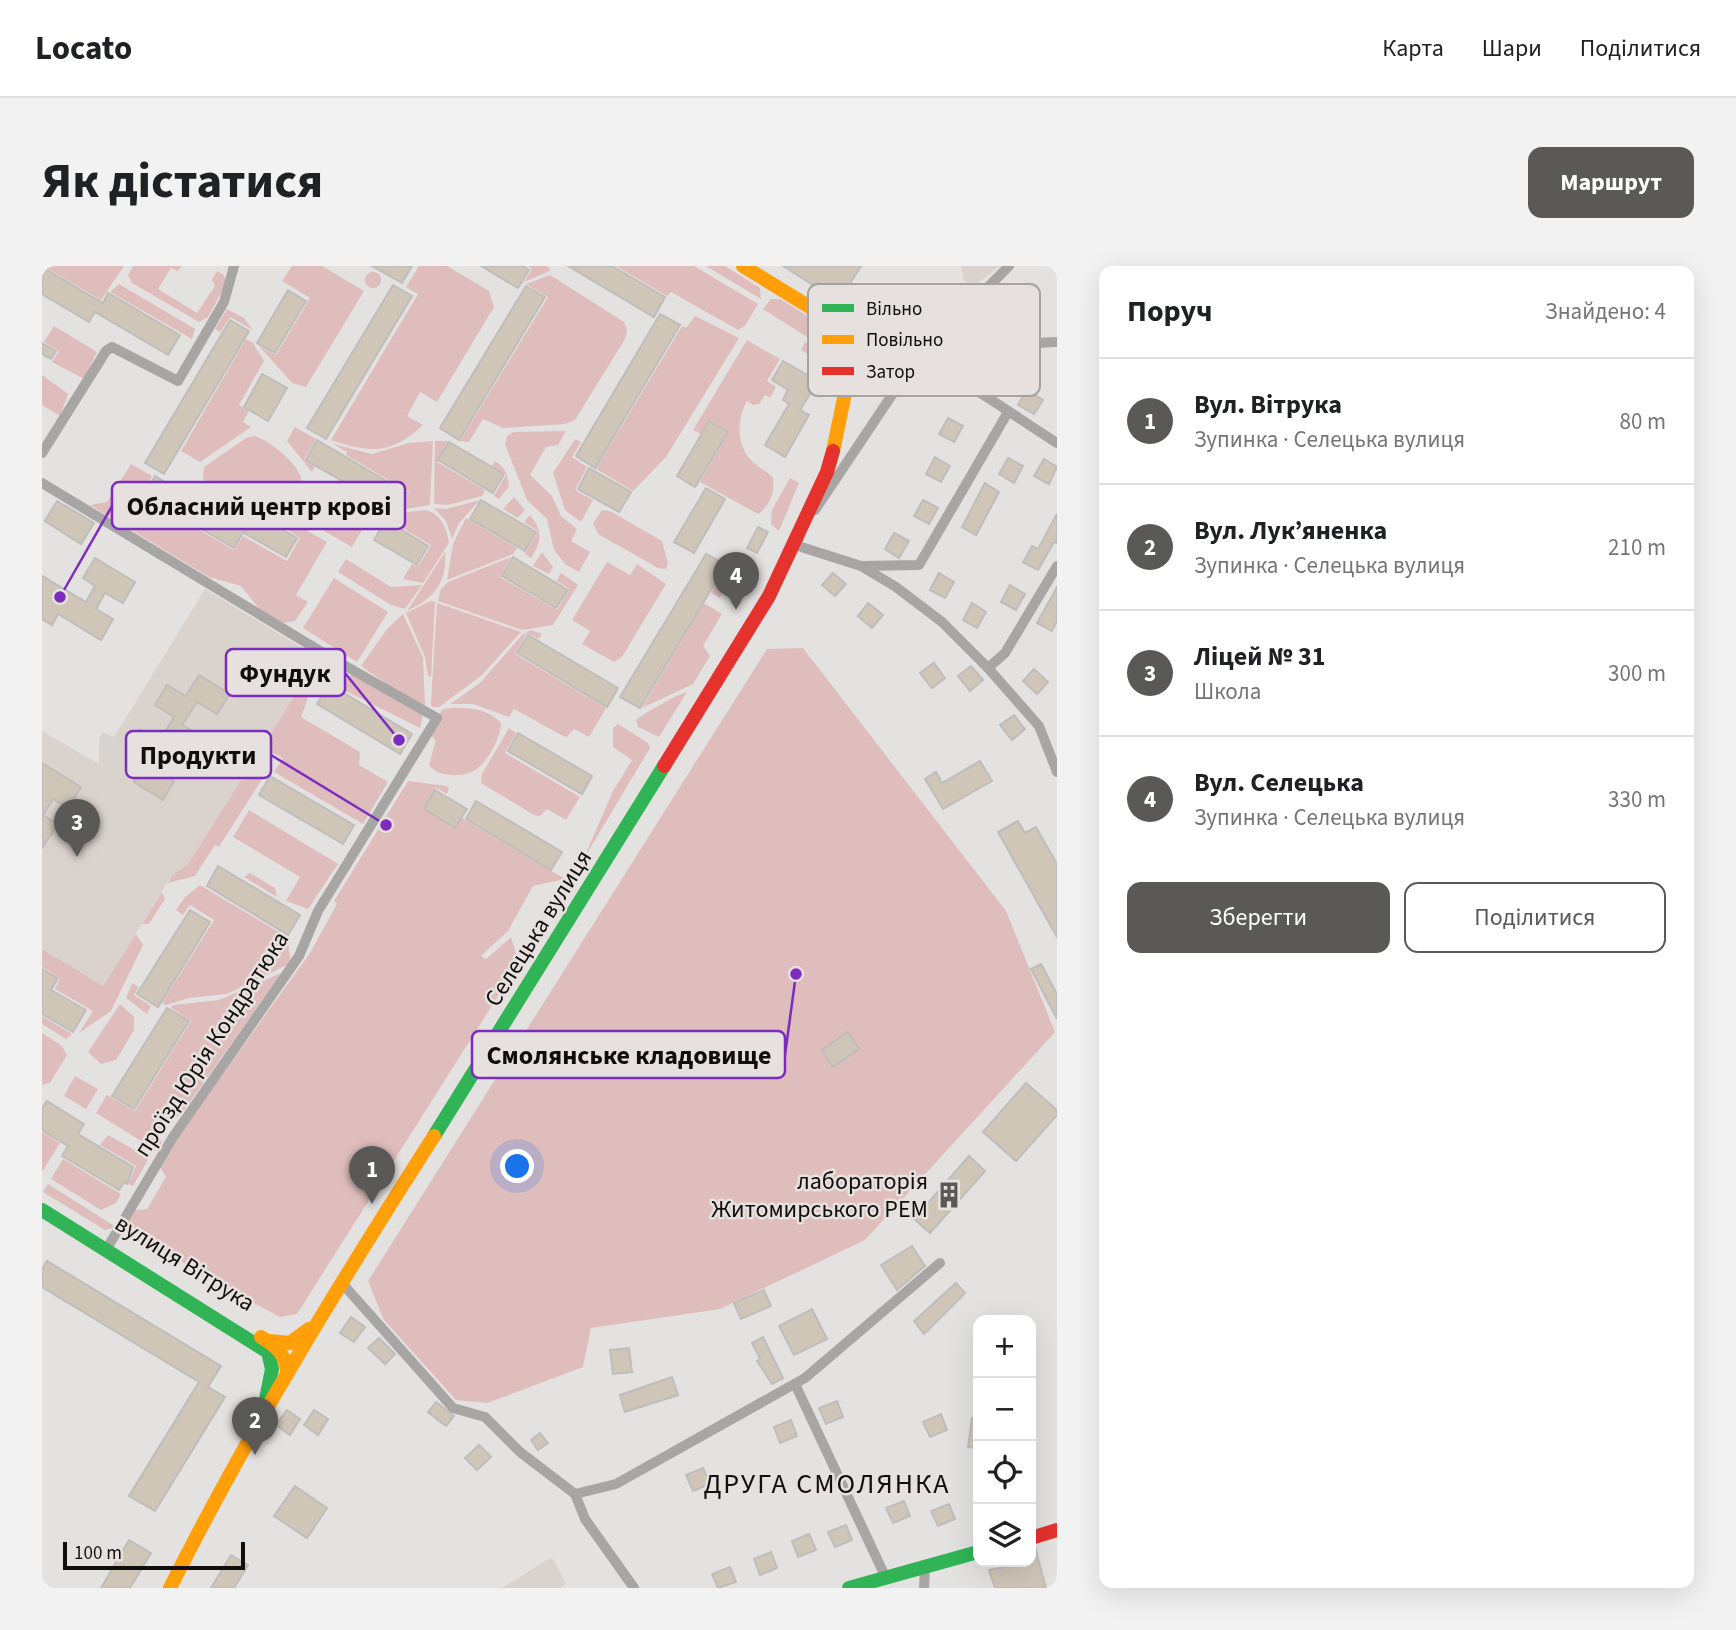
<!DOCTYPE html>
<html lang="uk">
<meta charset="utf-8">
<style>
body{margin:0;font-family:"Source Sans 3",sans-serif;background:#f2f2f2;color:#202124}
.controls{position:absolute;right:21px;bottom:21px;display:grid;overflow:hidden;border-radius:14px;box-shadow:0 7px 28px #0002}
.controls button{width:63px;height:63px;display:grid;place-items:center;padding:0;border:0;border-bottom:2px solid #e0e0e0;background:#fff;color:#202124;font:35px sans-serif}
.scale{position:absolute;left:21px;bottom:18px;width:182px;box-sizing:border-box;padding-left:7px;border:4px solid #110f0e;border-top:0;font-size:19px;line-height:24px;white-space:nowrap;color:#110f0e;-webkit-text-stroke:5px #e6e1de;paint-order:stroke}
.you{position:absolute;left:476px;top:901px;width:24px;height:24px;margin:-18px;border:5px solid #fff;border-radius:50%;background:#1a73e8;box-shadow:0 0 0 10px #1a73e833}
.badge{display:grid;place-items:center;width:46px;height:46px;border-radius:50%;background:#5b5958;color:#fff;font-size:23px;font-weight:700}
.pin{position:absolute;translate:-50% -58px;filter:drop-shadow(0 2px 4px #0008)}
.pin::after{content:'';position:absolute;top:37px;width:24px;height:21px;background:inherit;clip-path:polygon(0 0,100% 0,50% 100%)}
.list{margin:0;padding:0;list-style:none}
h2{display:flex;justify-content:space-between;align-items:center;height:91px;margin:0;padding:0 28px;font-size:30px}
h2 small{font-size:23px;font-weight:400;color:#757577}
.list li{display:grid;grid-template-columns:46px 1fr auto;gap:21px;align-items:center;box-sizing:border-box;height:126px;padding:0 28px;border-top:2px solid #e0e0e0}
.list b{display:block;font-size:26px;white-space:nowrap}
.list p{margin:0;font-size:23px;white-space:nowrap;color:#757577}
.list em{font-size:23px;font-style:normal;color:#757577}
.actions{display:flex;gap:14px;padding:21px 28px}
.actions a{flex:1;padding:16px 0;border:2px solid #5b5958;border-radius:14px;text-align:center;font-size:24px;color:#5b5958}
.actions .main{background:#5b5958;color:#fff}
.icon{flex:none;width:38px;height:38px;fill:none;stroke:currentColor;stroke-width:2;stroke-linecap:round;stroke-linejoin:round}
.map{position:relative;flex:none;width:1015px;height:1322px;overflow:hidden;border-radius:14px}
header{display:flex;align-items:center;gap:42px;box-sizing:border-box;height:98px;padding:0 35px;background:#fff;border-bottom:2px solid #e0e0e0}
header strong{font-size:33px}
nav{display:flex;gap:38px;margin-inline-start:auto;font-size:24px}
.intro{display:flex;align-items:center;justify-content:space-between;box-sizing:border-box;height:168px;padding:0 42px}
h1{margin:0;font-size:49px}
.button{padding:18px 32px;border-radius:14px;background:#5b5958;color:#fff;font-size:24px;font-weight:700}
main{display:flex;gap:42px;padding:0 42px}
aside{flex:1;background:#fff;border-radius:14px;box-shadow:0 7px 28px #0002}
.map>svg:first-child{display:block}
.built{fill:#dad2cd}
.green{fill:#e0bdbd}
.building{fill:#d0c6b8;stroke:#bfbdbc;stroke-width:2}
.lines{fill:none;stroke-linecap:round;stroke-linejoin:round}
.street{stroke:#a8a6a5;stroke-width:10}
.fast{stroke:#30b455;stroke-width:14}
.slow{stroke:#ff9f0a;stroke-width:14}
.jam{stroke:#e5322d;stroke-width:14}
.labels{text-anchor:middle;stroke-width:5;stroke-linejoin:round;paint-order:stroke}
.street-label{font-size:24px;fill:#110f0e;stroke:#e6e1de}
.poi-label{font-size:24px;fill:#110f0e;stroke:#e6e1de;text-anchor:end}
.quarter-label{font-size:28px;letter-spacing:2px;fill:#110f0e;stroke:#e6e1de}
.key{fill:#e6e1de;stroke:#a6a2a0;stroke-width:2}
.key-label{font-size:19px;fill:#110f0e}
.leader{fill:none;stroke:#7b2cbf;stroke-width:2.5}
.callout-dot{fill:#7b2cbf;stroke:#e6e1de;stroke-width:2.5}
.callout{fill:#e6e1de;stroke:#7b2cbf;stroke-width:2.5}
.callout-label{font-size:26px;text-anchor:middle;font-weight:bold;fill:#110f0e}
</style>
<header>
<strong>Locato</strong>
<nav><a>Карта</a><a>Шари</a><a>Поділитися</a></nav>
</header>
<div class="intro"><h1>Як дістатися</h1><a class="button">Маршрут</a></div>
<main>
<div class="map">
<svg width="1015" height="1322" viewBox="0 0 1015 1322">
<rect width="100%" height="100%" fill="#e4e2e0"/>
<g class="built">
<polygon points="919,0 958,0 929,22 922,14"/>
<polygon points="163,323 267,386 272,399 146,598 128,612 61,721 0,683 0,465 57,498 57,473 61,466 72,471"/>
<polygon points="510,1291 524,1317 519,1322 460,1322"/>
</g>
<g class="green">
<polygon points="1,0 82,0 59,34"/>
<polygon points="91,0 140,0 136,5 129,2 116,23 155,47 173,20 170,14 175,5 182,9 184,18 166,51 157,56 90,17 86,9"/>
<polygon points="250,0 280,0 322,25 264,121 250,117 217,80 234,89 268,32 240,15"/>
<path d="M377 0H405L447 25 452 41 395 136 378 126 365 150 381 159C349 189 328 187 289 174L376 28 364 21Z"/>
<polygon points="486,0 506,0 508,5 482,16 490,3"/>
<polygon points="574,0 652,0 716,38 703,60 696,64 629,26 625,30"/>
<polygon points="664,0 683,0 718,22 719,33"/>
<circle cx="331" cy="14" r="8"/>
<polygon points="508,9 582,56 585,64 583,73 533,154 523,158 461,162 441,153 427,176 418,175 506,31 484,18"/>
<polygon points="77,18 153,63 150,73 68,26"/>
<polygon points="729,33 738,33 785,62 790,67 786,76 776,78 721,43"/>
<polygon points="185,43 202,52 211,64 188,51 178,66 173,63"/>
<polygon points="653,50 697,72 624,191 591,225 554,203 640,60 644,62"/>
<polygon points="12,60 55,86 42,113 10,96 17,85 2,76"/>
<polygon points="204,73 211,77 222,95 197,139 207,145 201,156 209,161 158,196 139,185"/>
<path d="M705 74 738 93 725 115 734 121 728 132 723 129 717 138 711 139 705 135C695 152 694 179 709 194 715 201 725 205 731 212 733 226 728 240 716 248L658 216 687 166 667 154 659 168 651 164Z"/>
<polygon points="763,76 786,91 788,101 759,84"/>
<polygon points="0,109 26,128 18,150 0,139"/>
<polygon points="253,161 274,173 262,194 273,201 270,206 245,175"/>
<polygon points="524,165 516,179 504,181 488,209 510,230 519,250 535,263 529,275 548,286 537,306 523,298 512,284 505,253 485,234 463,178 465,170 472,166"/>
<path d="M212 170C228 174 260 200 260 217 260 227 253 236 248 243L225 230 183 227 161 213 162 201 204 172Z"/>
<polygon points="533,173 539,176 530,191 545,201 533,224 551,234 539,256 523,244 511,207"/>
<polygon points="391,175 388,239 357,244 367,226 304,189 305,186 291,178 330,188 367,177"/>
<polygon points="393,175 406,175 395,196 443,224 440,230 406,239 392,238"/>
<path d="M453 195C464 202 465 207 467 220L457 233 452 230 464 209 450 200Z"/>
<polygon points="89,198 110,210 99,230 192,284 201,270 245,295 258,272 247,265 252,257 285,276 254,329 266,336 253,355 241,357 218,344 199,320 167,311 48,239 65,236"/>
<polygon points="748,212 757,217 737,265 729,258 730,244"/>
<polygon points="472,231 483,244 476,252 461,243"/>
<polygon points="438,234 417,257 410,273 404,255 392,242 404,243"/>
<polygon points="300,235 327,252 310,281 282,265"/>
<path d="M384 244C399 248 405 263 407 277L381 317 361 313 370 298 376 301 389 279 350 256 356 247Z"/>
<polygon points="560,244 568,245 620,275 626,297 624,303 616,302 556,268 551,257"/>
<path d="M488 249C501 265 500 275 489 292L483 288 496 265 482 256Z"/>
<polygon points="424,252 475,282 471,288 405,314 411,278"/>
<path d="M403 286C406 316 390 334 365 345Z"/>
<polygon points="500,286 511,301 507,308 491,300"/>
<polygon points="469,291 458,311 515,344 528,323 515,315 519,307 536,319 511,359 480,364 396,335 399,323 406,316"/>
<polygon points="304,293 349,321 380,319 363,343 349,339 296,306"/>
<polygon points="565,296 588,309 595,298 624,318 580,391 572,396 540,378 548,365 530,354"/>
<polygon points="685,300 688,307 678,332 669,327"/>
<polygon points="292,312 346,346 315,396 261,362"/>
<polygon points="388,335 393,336 389,411 386,410 383,391 364,347"/>
<polygon points="395,337 479,366 439,410 397,441 390,441 389,437"/>
<polygon points="662,337 680,348 661,380 668,390 651,418 600,442"/>
<polygon points="361,348 381,392 383,439 368,434 319,400 345,363"/>
<polygon points="489,364 500,368 497,373 485,367 473,388 564,442 547,471 532,463 525,471 521,470 472,443 467,451 431,438 408,438 438,417 480,369"/>
<polygon points="761,382 964,645 1013,766 823,974 678,1043 549,1062 541,1101 445,1137 414,1134 342,1054 326,1015 725,383"/>
<path d="M272 399C272 412 264 440 259 451L318 486 317 499 346 516 321 558 232 506 241 492 229 486 220 501 222 510 177 581 173 579 153 610 126 617 131 609 146 598Z"/>
<polygon points="311,407 381,447 378,462 296,421"/>
<path d="M645 426 617 471 596 461 594 454C603 447 635 428 645 426Z"/>
<path d="M406 442C425 441 446 442 459 457 460 470 445 497 433 504 421 512 395 511 387 499L394 474 387 468 400 444Z"/>
<polygon points="576,458 606,477 608,482 541,594 571,525 590,494 571,481 571,462"/>
<polygon points="467,462 474,467 463,487 538,531 524,554 505,543 498,550 492,549 439,517 440,508"/>
<polygon points="366,515 405,520 407,523 405,528 394,522 381,543 413,563 420,552 523,613 491,620 466,665 439,690 444,693 469,671 477,697 255,1048 238,1051 174,1017 82,960 92,944 105,943 124,911 118,901 131,877 268,687 295,638 292,635"/>
<polygon points="207,544 296,598 266,643 244,635 258,611 191,571"/>
<polygon points="208,607 233,622 235,631 202,611"/>
<polygon points="158,619 245,671 249,697 185,728 147,732 124,739 120,737 172,654 148,639 141,649 134,644 143,631"/>
<polygon points="120,626 123,633 107,658 100,658"/>
<polygon points="94,668 101,679 69,745 37,767 51,745 13,723 18,712 0,701 0,683 61,720"/>
<polygon points="239,707 139,849 126,854 116,870 120,876 115,885 54,847 65,829 93,845 149,755 129,742 131,739 177,734"/>
<polygon points="90,717 97,721 92,729 109,740 105,748 84,732"/>
<polygon points="78,738 92,751 92,764 74,794 59,798 46,786"/>
<polygon points="0,750 30,768 24,773 0,758"/>
<polygon points="0,767 20,780 25,789 8,817 0,819"/>
<polygon points="33,810 56,823 44,843 22,830"/>
<polygon points="0,866 18,877 0,906"/>
<polygon points="66,869 107,892 91,920 86,918 94,900 58,879"/>
<polygon points="21,893 79,928 74,937 59,944 9,913"/>
<polygon points="6,918 74,961 63,964 1,926"/>
</g>
<g class="building">
<polygon points="330,0 370,0 360,17"/>
<polygon points="439,0 481,0 487,4 476,22"/>
<polygon points="526,0 570,0 623,31 612,51"/>
<polygon points="741,0 819,0 797,35"/>
<polygon points="0,1 61,37 66,27 138,69 126,89 53,46 47,56 0,28"/>
<polygon points="351,19 370,30 284,173 265,162"/>
<polygon points="484,20 503,31 417,174 398,162"/>
<polygon points="246,24 264,35 233,87 215,77"/>
<polygon points="618,48 638,59 553,202 534,190"/>
<polygon points="188,54 207,65 122,208 103,197"/>
<polygon points="0,77 14,85 9,93 0,88"/>
<polygon points="741,95 776,115 758,144 767,149 743,191 723,179 747,138 741,134 746,124 730,114"/>
<polygon points="220,108 245,122 226,155 202,141"/>
<polygon points="985,124 1001,134 992,148 976,139"/>
<polygon points="906,152 921,160 912,176 897,168"/>
<polygon points="667,155 686,166 653,221 635,210"/>
<polygon points="275,174 365,227 354,246 264,194"/>
<polygon points="407,176 462,208 451,227 396,194"/>
<polygon points="893,191 908,200 899,216 884,208"/>
<polygon points="966,192 981,200 972,217 957,208"/>
<polygon points="1002,193 1015,201 1007,218 992,210"/>
<polygon points="547,202 589,226 577,246 536,223"/>
<polygon points="113,210 203,263 192,282 102,229"/>
<polygon points="943,217 957,226 934,269 920,261"/>
<polygon points="664,222 683,233 652,287 632,276"/>
<polygon points="439,234 494,266 483,285 428,253"/>
<polygon points="881,234 896,242 887,258 872,250"/>
<polygon points="15,235 52,257 39,278 3,255"/>
<polygon points="213,248 255,272 244,291 202,267"/>
<polygon points="1015,248 1015,277 1012,276 996,304 981,296 990,280 996,283"/>
<polygon points="344,254 386,280 375,299 332,274"/>
<polygon points="716,261 726,266 715,287 705,282"/>
<polygon points="852,267 867,275 857,292 843,283"/>
<polygon points="664,288 684,299 598,442 578,431"/>
<polygon points="471,291 526,324 514,342 460,310"/>
<polygon points="53,292 93,316 81,337 63,327 54,343 71,353 59,374 16,348 10,359 0,353 0,310 44,336 53,320 41,312"/>
<polygon points="791,307 804,318 793,330 780,319"/>
<polygon points="897,307 912,316 903,332 888,324"/>
<polygon points="968,319 983,328 974,344 959,336"/>
<polygon points="1015,321 1015,355 1010,365 995,357"/>
<polygon points="826,337 841,349 830,362 816,350"/>
<polygon points="930,337 944,346 935,362 921,354"/>
<polygon points="486,369 576,422 565,441 475,387"/>
<polygon points="892,397 903,412 890,422 878,407"/>
<polygon points="929,400 941,414 928,425 916,410"/>
<polygon points="992,403 1006,416 995,428 981,415"/>
<polygon points="157,409 188,428 175,448 155,436 140,459 160,471 148,492 128,480 113,503 132,515 121,534 92,516 105,495 86,484 98,464 117,476 132,451 113,439 125,419 144,430"/>
<polygon points="287,418 370,468 358,488 275,438"/>
<polygon points="972,449 983,463 970,474 958,459"/>
<polygon points="476,467 550,510 540,528 466,485"/>
<polygon points="938,495 950,515 901,543 883,513 894,506 900,517"/>
<polygon points="0,497 39,521 26,542 11,533 1,549 16,558 0,582"/>
<polygon points="228,510 312,559 301,578 217,529"/>
<polygon points="393,524 425,543 413,562 382,543"/>
<polygon points="434,535 520,586 509,604 424,553"/>
<polygon points="976,555 983,567 994,561 1015,598 1015,671 956,566"/>
<polygon points="176,600 258,649 246,669 165,620"/>
<polygon points="148,644 168,656 116,741 95,728"/>
<polygon points="999,698 1015,728 1015,753 989,703"/>
<polygon points="0,703 16,712 9,724 44,744 31,766 0,748"/>
<polygon points="125,742 147,755 92,843 70,830"/>
<polygon points="806,766 817,783 791,801 780,784"/>
<polygon points="984,817 1015,844 1015,849 974,895 941,866"/>
<polygon points="5,835 42,858 36,868 91,901 85,918 82,916 77,924 20,890 26,880 0,864 0,842"/>
<polygon points="927,890 943,905 888,967 872,953"/>
<polygon points="870,980 883,1000 855,1024 839,999"/>
<polygon points="5,995 179,1100 166,1121 183,1131 113,1245 87,1230 157,1116 0,1021 0,1004"/>
<polygon points="914,1017 923,1027 882,1068 872,1055"/>
<polygon points="722,1024 729,1040 699,1053 692,1037"/>
<polygon points="770,1043 785,1073 752,1089 737,1060"/>
<polygon points="309,1051 323,1061 312,1076 298,1067"/>
<polygon points="721,1071 741,1112 730,1118 715,1095 718,1093 710,1077"/>
<polygon points="337,1072 353,1088 343,1098 326,1082"/>
<polygon points="587,1082 590,1106 571,1108 568,1084"/>
<polygon points="630,1111 636,1129 583,1146 578,1129"/>
<polygon points="795,1135 801,1151 784,1158 777,1142"/>
<polygon points="394,1136 412,1150 404,1160 386,1146"/>
<polygon points="245,1144 258,1153 248,1169 234,1159"/>
<polygon points="272,1144 286,1153 276,1169 262,1159"/>
<polygon points="899,1148 905,1164 888,1171 881,1156"/>
<polygon points="930,1152 936,1152 936,1182 926,1181"/>
<polygon points="749,1154 755,1170 738,1177 732,1161"/>
<polygon points="498,1167 506,1177 496,1184 489,1174"/>
<polygon points="437,1179 449,1191 435,1204 423,1192"/>
<polygon points="661,1202 668,1218 651,1225 644,1209"/>
<polygon points="253,1220 285,1242 265,1272 232,1250"/>
<polygon points="862,1235 868,1250 851,1257 844,1242"/>
<polygon points="907,1238 913,1253 896,1260 889,1245"/>
<polygon points="804,1259 810,1274 793,1281 786,1266"/>
<polygon points="767,1268 774,1284 756,1291 750,1275"/>
<polygon points="87,1274 109,1287 88,1322 59,1322"/>
<polygon points="989,1281 993,1281 1004,1322 953,1322 947,1304 989,1296"/>
<polygon points="729,1286 735,1302 718,1309 712,1293"/>
<polygon points="189,1289 206,1299 192,1322 169,1322"/>
<polygon points="688,1301 694,1316 676,1322 670,1308"/>
</g>
<g class="lines">
<g class="street">
<path d="M815 70C889 87 952 137 1015 177"/>
<polyline points="889,78 967,0"/>
<polyline points="0,187 64,85 70,81 136,115 182,36 192,0"/>
<polyline points="0,217 293,394 395,452 276,645 257,690 131,871 64,984"/>
<polyline points="773,244 876,90 892,75 945,79 1015,76"/>
<polyline points="757,272 753,279 819,300 854,321 900,356 946,402 997,460 1015,506"/>
<polyline points="819,300 877,299 966,146"/>
<polyline points="946,402 963,387 1015,300"/>
<polyline points="299,1016 411,1142 443,1151 478,1186 533,1228"/>
<polyline points="753,1118 843,1310"/>
<polyline points="533,1228 574,1218 763,1112 898,997"/>
<polyline points="533,1228 543,1253 592,1322"/>
<polyline points="882,1322 883,1300"/>
</g>
<g class="fast">
<polyline points="392,870 622,500"/>
<polyline points="0,944 226,1086 230,1103 224,1133"/>
<polyline points="807,1322 936,1286"/>
</g>
<g class="slow">
<polyline points="701,0 815,70 791,185"/>
<path d="M219 1071C234 1080 245 1089 245 1108"/>
<polyline points="227,1075 248,1077 267,1063"/>
<path d="M128 1322C206 1166 298 1017 392 870"/>
</g>
<g class="jam">
<polyline points="622,500 727,330 785,206 791,185"/>
<polyline points="989,1272 1015,1264"/>
</g>
</g>
<defs>
<g id="building-bare" transform="scale(2.1)"><path d="M-4-6H4V6H1V3H-1V6H-4ZM-2.5-4.3h1.7v1.8h-1.7ZM.8-4.3h1.7v1.8H.8ZM-2.5-1h1.7V.8h-1.7ZM.8-1h1.7V.8H.8Z" fill="#5b5958" stroke="#e6e1de" stroke-width="2.5" paint-order="stroke"/></g>
</defs>
<g fill-rule="evenodd">
<use href="#building-bare" x="907" y="929"/>
</g>
<g class="labels">
<g class="street-label">
<text transform="translate(496 662) rotate(-58)" y="8">Селецька вулиця</text>
<text transform="translate(169 778) rotate(-57)" y="8">проїзд Юрія Кондратюка</text>
<text transform="translate(143 997) rotate(32)" y="8">вулиця Вітрука</text>
</g>
<g class="poi-label">
<text x="886" y="923">лабораторія<tspan x="886" dy="28">Житомирського РЕМ</tspan></text>
</g>
<g class="quarter-label">
<text x="785" y="1227">ДРУГА СМОЛЯНКА</text>
</g>
</g>
<rect x="766" y="18" width="232" height="112" rx="10" class="key"/>
<rect x="780" y="38" width="32" height="8" fill="#30b455"/>
<rect x="780" y="69" width="32" height="9" fill="#ff9f0a"/>
<rect x="780" y="101" width="32" height="8" fill="#e5322d"/>
<g class="key-label">
<text x="824" y="49">Вільно</text>
<text x="824" y="80">Повільно</text>
<text x="824" y="112">Затор</text>
</g>
<path class="leader" d="M18 331L70 240M357 474L303 407M344 559L229 489M754 708L743 789"/>
<g class="callout-dot">
<circle cx="18" cy="331" r="7"/>
<circle cx="357" cy="474" r="7"/>
<circle cx="344" cy="559" r="7"/>
<circle cx="754" cy="708" r="7"/>
</g>
<g class="callout">
<rect x="70" y="216" width="293" height="47" rx="7"/>
<rect x="184" y="383" width="119" height="47" rx="7"/>
<rect x="84" y="465" width="145" height="47" rx="7"/>
<rect x="430" y="765" width="313" height="47" rx="7"/>
</g>
<g class="callout-label">
<text x="217" y="249">Обласний центр крові</text>
<text x="243" y="416">Фундук</text>
<text x="156" y="498">Продукти</text>
<text x="587" y="798">Смолянське кладовище</text>
</g>
</svg>
<div class="controls">
<button>+</button>
<button>−</button>
<button><svg class="icon" aria-label="locate" viewBox="0 0 24 24"><circle cx="12" cy="12" r="6"/><path d="M12 2v4M12 18v4M2 12h4M18 12h4"/></svg></button>
<button><svg class="icon" aria-label="layers" viewBox="0 0 24 24"><path d="M12 4l9 5-9 5-9-5zM3 14l9 5 9-5"/></svg></button>
</div>
<div class="scale">100 m</div>
<div class="you"></div>
<div class="pin badge" style="left:330px;top:938px">1</div>
<div class="pin badge" style="left:213px;top:1189px">2</div>
<div class="pin badge" style="left:35px;top:591px">3</div>
<div class="pin badge" style="left:694px;top:344px">4</div>
</div>
<aside>
<h2>Поруч<small>Знайдено: 4</small></h2>
<ul class="list">
<li><span class="badge">1</span><div><b>Вул. Вітрука</b><p>Зупинка · Селецька вулиця</p></div><em>80 m</em></li>
<li><span class="badge">2</span><div><b>Вул. Лук’яненка</b><p>Зупинка · Селецька вулиця</p></div><em>210 m</em></li>
<li><span class="badge">3</span><div><b>Ліцей № 31</b><p>Школа</p></div><em>300 m</em></li>
<li><span class="badge">4</span><div><b>Вул. Селецька</b><p>Зупинка · Селецька вулиця</p></div><em>330 m</em></li>
</ul>
<div class="actions"><a class="main">Зберегти</a><a>Поділитися</a></div>
</aside>
</main>
